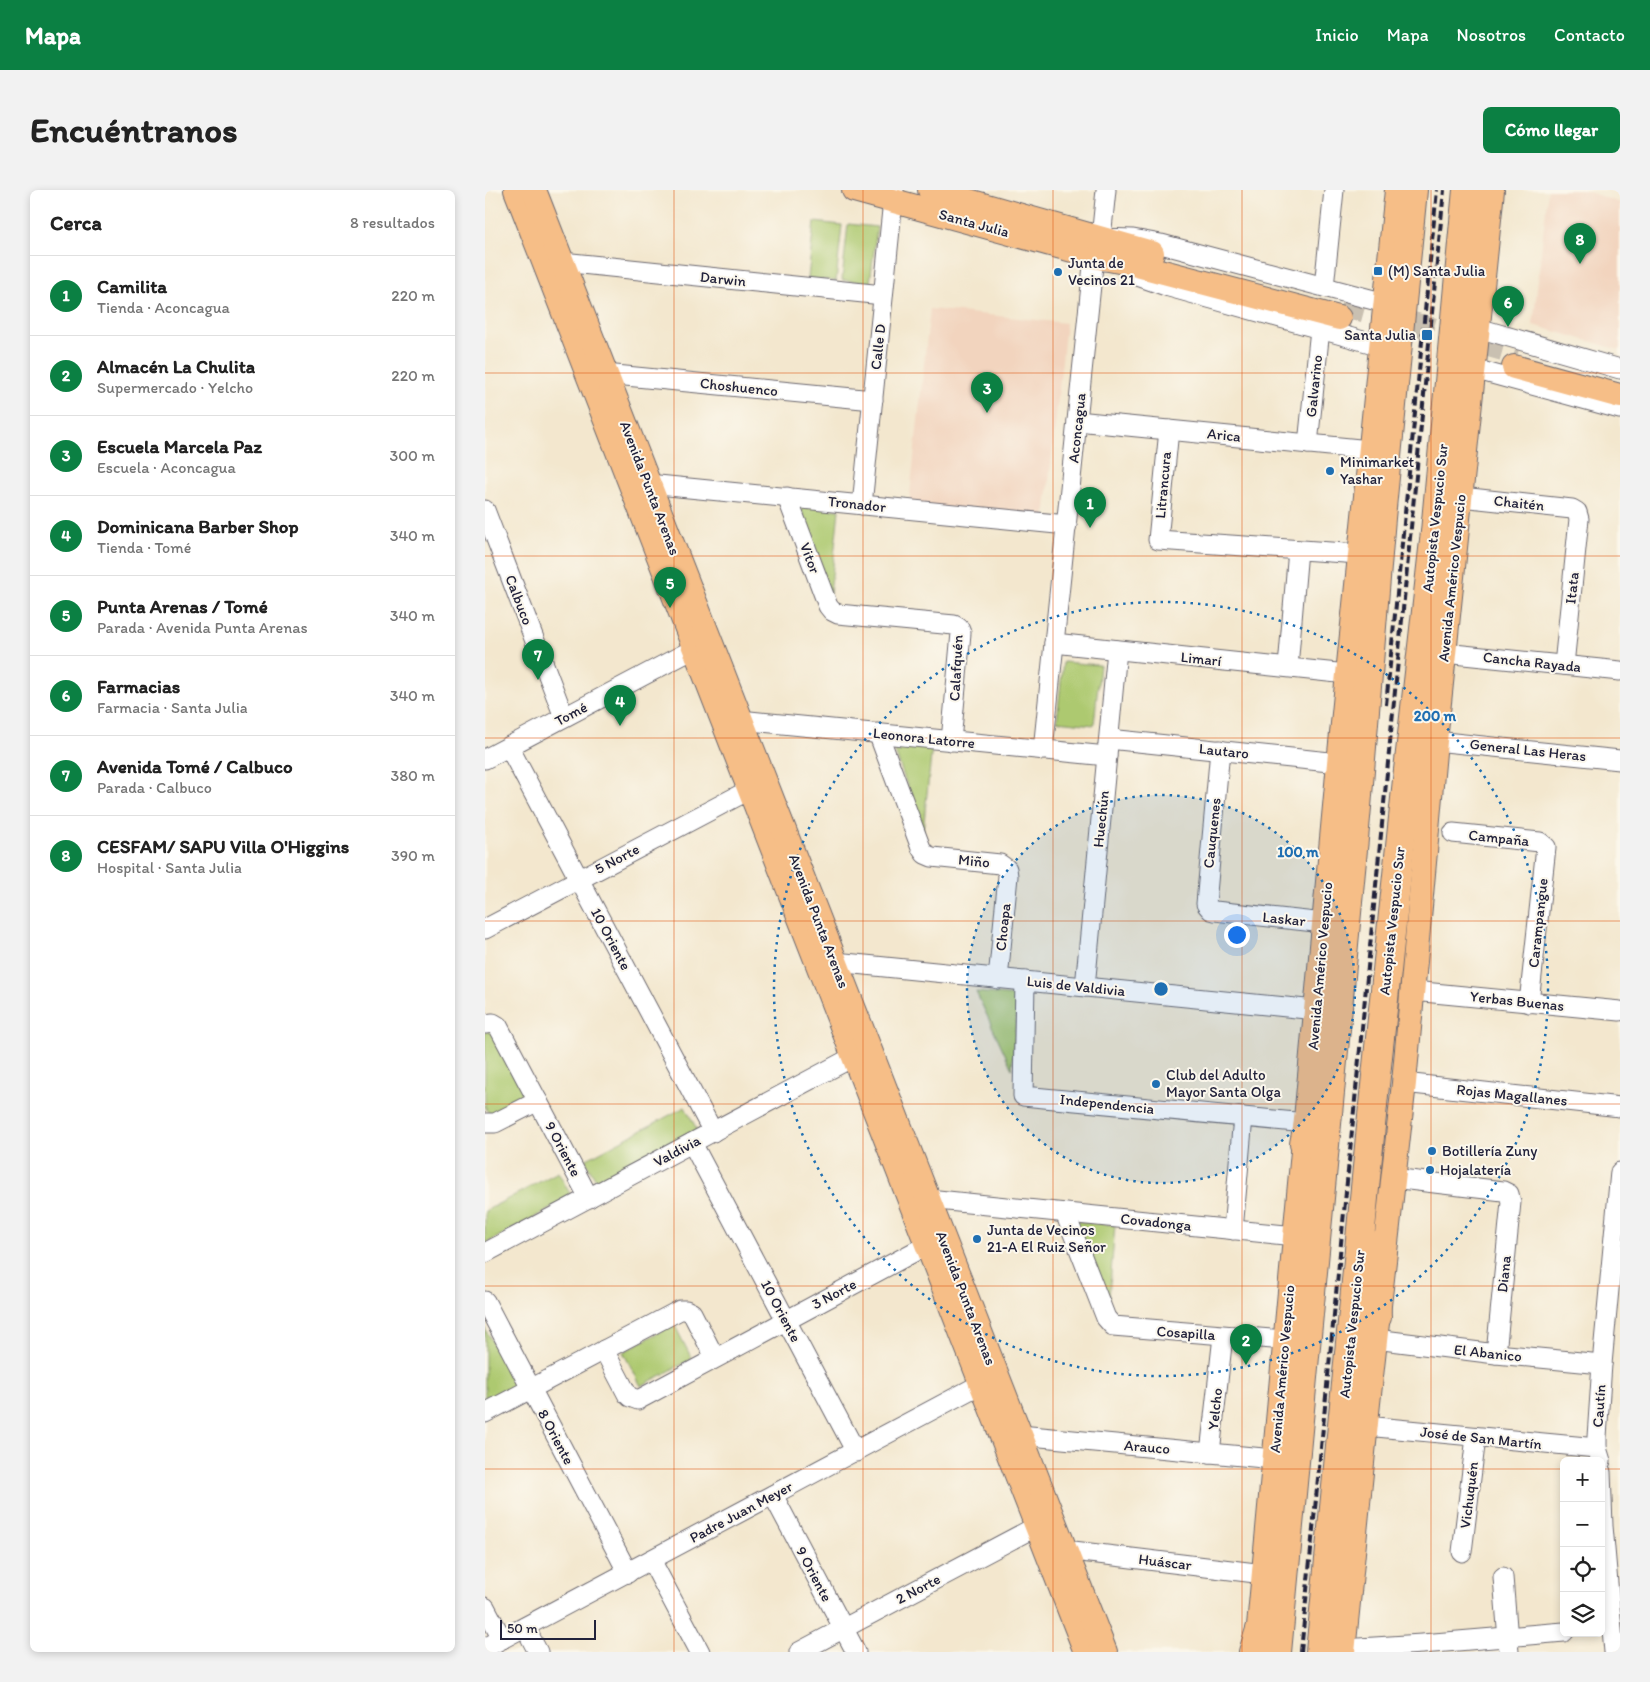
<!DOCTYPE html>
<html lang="es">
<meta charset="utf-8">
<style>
body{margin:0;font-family:Itim,sans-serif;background:#f2f2f2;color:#222}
.controls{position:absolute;right:15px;bottom:15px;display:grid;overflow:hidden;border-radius:8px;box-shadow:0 2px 8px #0003}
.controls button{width:45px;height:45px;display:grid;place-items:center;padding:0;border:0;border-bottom:1px solid #e0e0e0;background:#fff;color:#222;font:25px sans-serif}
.scale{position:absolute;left:15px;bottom:12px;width:96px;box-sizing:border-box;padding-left:5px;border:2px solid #22223b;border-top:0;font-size:14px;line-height:18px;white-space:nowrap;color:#22223b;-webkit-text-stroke:4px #fbf7ec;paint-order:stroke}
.you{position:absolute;left:751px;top:744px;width:18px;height:18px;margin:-12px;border:4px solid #fff;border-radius:50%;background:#1a73e8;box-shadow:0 0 0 8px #1a73e833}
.badge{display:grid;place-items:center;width:32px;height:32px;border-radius:50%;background:#0b8043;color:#fff;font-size:16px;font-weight:700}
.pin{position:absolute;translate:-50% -41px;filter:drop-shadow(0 1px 2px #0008)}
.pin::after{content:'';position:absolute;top:26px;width:18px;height:15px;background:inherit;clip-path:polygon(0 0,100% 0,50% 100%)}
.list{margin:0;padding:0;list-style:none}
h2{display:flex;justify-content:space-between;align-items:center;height:65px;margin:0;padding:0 20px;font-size:21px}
h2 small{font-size:16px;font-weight:400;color:#767676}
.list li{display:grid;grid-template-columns:32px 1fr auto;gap:15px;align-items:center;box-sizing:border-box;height:80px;padding:0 20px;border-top:1px solid #e0e0e0}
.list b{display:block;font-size:19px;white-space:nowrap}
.list p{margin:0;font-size:16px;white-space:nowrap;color:#767676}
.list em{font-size:16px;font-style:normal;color:#767676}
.icon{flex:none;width:28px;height:28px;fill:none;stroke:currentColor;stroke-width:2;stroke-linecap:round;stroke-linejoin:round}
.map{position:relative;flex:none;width:1135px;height:1462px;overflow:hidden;border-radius:8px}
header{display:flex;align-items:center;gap:30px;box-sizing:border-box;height:70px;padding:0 25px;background:#0b8043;color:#fff}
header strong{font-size:24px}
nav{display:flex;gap:28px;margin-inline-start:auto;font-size:18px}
.intro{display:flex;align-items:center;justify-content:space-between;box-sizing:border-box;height:120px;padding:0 30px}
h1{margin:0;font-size:35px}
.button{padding:12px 22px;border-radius:8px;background:#0b8043;color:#fff;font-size:18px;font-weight:700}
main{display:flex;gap:30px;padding:0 30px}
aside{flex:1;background:#fff;border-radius:8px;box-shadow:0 2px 8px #0003}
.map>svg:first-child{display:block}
.built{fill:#f2d4be}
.green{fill:#adc96f;stroke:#687655}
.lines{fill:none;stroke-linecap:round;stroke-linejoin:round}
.major-tunnel{stroke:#c9c0b1;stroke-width:24;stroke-dasharray:24 12;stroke-linecap:butt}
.minor-casing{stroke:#6b676e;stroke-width:21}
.major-casing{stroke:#6b676e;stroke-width:26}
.highway-casing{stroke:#6b676e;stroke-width:30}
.minor{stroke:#fff;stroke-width:19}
.major{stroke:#f6be87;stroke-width:24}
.highway{stroke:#f6be87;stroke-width:28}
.rail{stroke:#22223b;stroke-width:4;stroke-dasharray:8 4;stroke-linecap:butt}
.grid{fill:none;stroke:#de560e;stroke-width:1;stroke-opacity:0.55}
.ring{fill:none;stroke:#1f6fb2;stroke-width:2.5;stroke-dasharray:2.5 5}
.poi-dot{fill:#1f6fb2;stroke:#fbf7ec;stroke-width:2}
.labels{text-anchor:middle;stroke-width:4;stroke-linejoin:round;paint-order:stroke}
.street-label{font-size:15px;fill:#22223b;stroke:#fbf7ec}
.poi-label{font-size:15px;fill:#22223b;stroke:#fbf7ec;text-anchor:start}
.centre{fill:#1f6fb2;stroke:#fbf7ec;stroke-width:2.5}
.ring-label{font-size:15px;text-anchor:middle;font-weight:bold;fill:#1f6fb2;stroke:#fbf7ec;stroke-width:4;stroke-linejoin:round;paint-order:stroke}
</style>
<header>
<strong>Mapa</strong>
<nav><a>Inicio</a><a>Mapa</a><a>Nosotros</a><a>Contacto</a></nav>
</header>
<div class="intro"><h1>Encuéntranos</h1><a class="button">Cómo llegar</a></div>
<main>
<aside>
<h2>Cerca<small>8 resultados</small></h2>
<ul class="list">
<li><span class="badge">1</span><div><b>Camilita</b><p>Tienda · Aconcagua</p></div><em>220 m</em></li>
<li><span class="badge">2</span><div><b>Almacén La Chulita</b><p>Supermercado · Yelcho</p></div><em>220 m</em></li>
<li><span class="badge">3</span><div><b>Escuela Marcela Paz</b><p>Escuela · Aconcagua</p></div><em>300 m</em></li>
<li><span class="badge">4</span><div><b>Dominicana Barber Shop</b><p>Tienda · Tomé</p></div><em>340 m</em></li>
<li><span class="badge">5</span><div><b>Punta Arenas / Tomé</b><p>Parada · Avenida Punta Arenas</p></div><em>340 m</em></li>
<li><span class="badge">6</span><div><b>Farmacias</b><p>Farmacia · Santa Julia</p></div><em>340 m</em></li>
<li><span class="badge">7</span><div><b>Avenida Tomé / Calbuco</b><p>Parada · Calbuco</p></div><em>380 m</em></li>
<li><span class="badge">8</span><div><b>CESFAM/ SAPU Villa O'Higgins</b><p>Hospital · Santa Julia</p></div><em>390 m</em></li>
</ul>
</aside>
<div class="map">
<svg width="1135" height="1462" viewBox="0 0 1135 1462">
<rect width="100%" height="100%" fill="#fbf7ec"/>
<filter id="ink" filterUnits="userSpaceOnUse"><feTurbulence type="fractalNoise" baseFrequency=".02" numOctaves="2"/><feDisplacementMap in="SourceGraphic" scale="10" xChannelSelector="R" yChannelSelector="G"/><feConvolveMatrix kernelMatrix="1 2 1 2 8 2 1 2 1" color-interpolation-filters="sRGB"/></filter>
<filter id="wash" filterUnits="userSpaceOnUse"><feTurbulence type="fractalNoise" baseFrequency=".0096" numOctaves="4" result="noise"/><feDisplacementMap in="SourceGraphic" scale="20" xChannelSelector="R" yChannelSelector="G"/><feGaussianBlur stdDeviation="1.12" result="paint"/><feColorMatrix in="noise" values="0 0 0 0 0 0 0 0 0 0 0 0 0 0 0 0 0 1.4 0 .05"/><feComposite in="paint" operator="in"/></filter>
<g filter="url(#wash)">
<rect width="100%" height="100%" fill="#f3e7ce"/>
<g class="built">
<polygon points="1063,0 1098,0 1135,13 1135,160 1048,135"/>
<polygon points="445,119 581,133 560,328 424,314"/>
</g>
<g class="green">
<polygon points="329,32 357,35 351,91 323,88"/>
<polygon points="363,34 392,37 385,93 357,90"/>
<polygon points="315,316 354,320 345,404"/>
<polygon points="578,472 615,475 609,535 572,531"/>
<polygon points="407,553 447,557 438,641"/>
<polygon points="491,802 533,806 527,879"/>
<polygon points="3,841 9,843 40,904 4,924 0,916 0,843"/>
<polygon points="200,917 214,943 114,995 100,970"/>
<polygon points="73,982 87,1007 0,1054 0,1021"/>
<polygon points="589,1031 630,1035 624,1108"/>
<polygon points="189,1134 207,1169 156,1196 138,1162"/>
<polygon points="0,1138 30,1195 0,1210"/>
</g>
</g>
<g filter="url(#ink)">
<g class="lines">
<polyline class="major-tunnel" points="856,114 1033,163"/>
<g class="minor-casing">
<g id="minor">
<polyline points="621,0 616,48 648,49 676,54 900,113"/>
<polyline points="77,72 398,105"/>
<polyline points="647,84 684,97 896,156"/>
<polyline points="839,97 849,0"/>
<polyline points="993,138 1135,179"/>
<polyline points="989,179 1135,219"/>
<polyline points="120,184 388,210"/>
<polyline points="592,231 885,260"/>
<polyline points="684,240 673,350 874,364"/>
<polyline points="823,254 835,139"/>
<polyline points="163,294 582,335"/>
<polyline points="302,307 343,416 347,421 353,424 469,435 474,438 476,443 466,551"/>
<polyline points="976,307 1087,319 1092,322 1094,329 1079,475"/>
<polyline points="377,315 409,0"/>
<polyline points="0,320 79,527"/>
<polyline points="569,453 862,484"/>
<polyline points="959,463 1135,481"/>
<polyline points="803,477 813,360"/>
<polyline points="255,530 622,566"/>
<polyline points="393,543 436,658 440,664 447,667 515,674 522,679 523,686 513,789"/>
<polyline points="624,549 854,573"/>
<polyline points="950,551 1135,570"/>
<polyline points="24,557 228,942"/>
<polyline points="558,560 609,66 620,71"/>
<polyline points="735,560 721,714 726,720 730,721 839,733"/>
<polyline points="0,569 222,452"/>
<polyline points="968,643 1055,652 1061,657 1044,813"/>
<polyline points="0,739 264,600"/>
<polyline points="350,772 831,820"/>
<polyline points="540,791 538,906 821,933"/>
<polyline points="600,797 632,460"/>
<polyline points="928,801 1135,821"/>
<polyline points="0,834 8,833 13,836 104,1008"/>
<polyline points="919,893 1135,917"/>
<polyline points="0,933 10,933 53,911"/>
<polyline points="207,953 371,1262"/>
<polyline points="907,988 1018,1001 1024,1004 1026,1012 1011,1164"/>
<polyline points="443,1009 810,1046"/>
<polyline points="580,1023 621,1128 628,1136 800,1150"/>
<polyline points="748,1040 758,927"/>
<polyline points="0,1063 381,860"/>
<polyline points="0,1111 143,1383"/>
<polyline points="890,1149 1011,1164 1117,1174"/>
<polyline points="119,1160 142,1204 145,1207 153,1210 442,1055"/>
<polyline points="0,1223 195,1120 201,1120 207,1123 230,1168"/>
<polyline points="881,1236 1112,1258"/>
<polyline points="535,1245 789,1269"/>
<polyline points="725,1263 738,1146"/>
<polyline points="1116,1271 1112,1258 1112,1247 1117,1174 1135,982"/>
<polyline points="1116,1282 1118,1336 1129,1462"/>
<polyline points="288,1305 371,1462"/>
<polyline points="580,1360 779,1384"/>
<polyline points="977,1362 991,1247"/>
<polyline points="166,1370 215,1462"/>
<polyline points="1018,1387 1024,1462"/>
<polyline points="0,1417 17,1449"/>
<polyline points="40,1437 53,1462"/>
<polyline points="0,1458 509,1187"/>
<polyline points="858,1459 937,1454 1079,1442"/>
<polyline points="314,1462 552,1336"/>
</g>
</g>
<g class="major-casing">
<g id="major">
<polyline points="31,0 601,1462"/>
<polyline points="49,0 620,1462"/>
<polyline points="369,0 609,66 644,73 854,128"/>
<polyline points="445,0 667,63"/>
<polyline points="1029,177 1135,206"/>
<polyline points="766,1462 774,1436 854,573 912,0"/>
<polyline points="858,1462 883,1213 919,893 950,551 1007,0"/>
</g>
</g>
<g class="highway-casing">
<g id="highway">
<polyline points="819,954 828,908"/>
<polyline points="891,1056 890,1087 892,1127"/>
<polyline points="792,1462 872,617 896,328 928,0"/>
<polyline points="835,1462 889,905 923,580 950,342 982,0"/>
</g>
</g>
<use href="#minor" class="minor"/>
<use href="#major" class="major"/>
<use href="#highway" class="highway"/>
<g class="rail">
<polyline points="901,515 952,0"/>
<polyline points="816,1462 959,0"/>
</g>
</g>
</g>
<path class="grid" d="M189 0V1462M378 0V1462M568 0V1462M757 0V1462M946 0V1462M0 183H1135M0 366H1135M0 548H1135M0 731H1135M0 914H1135M0 1096H1135M0 1279H1079M1116 1279H1135"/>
<circle cx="676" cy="799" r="194" fill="#1f6fb2" fill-opacity=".12"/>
<g class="ring">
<circle cx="676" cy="799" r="194"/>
<circle cx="676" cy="799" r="387"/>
</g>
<g class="poi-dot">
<rect x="888" y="76" width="10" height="10" rx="2.5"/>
<circle cx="573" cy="82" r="5"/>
<rect x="936" y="139" width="12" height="12" rx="2.5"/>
<circle cx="845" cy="281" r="5"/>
<circle cx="671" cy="894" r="5"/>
<circle cx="947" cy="961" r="5"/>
<circle cx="945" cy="980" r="5"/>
<circle cx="492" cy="1049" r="5"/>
</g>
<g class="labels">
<g class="street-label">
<text transform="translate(489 33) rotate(15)" y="5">Santa Julia</text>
<text transform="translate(238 89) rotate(6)" y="5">Darwin</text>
<text transform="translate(393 157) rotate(-84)" y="5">Calle D</text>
<text transform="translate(829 196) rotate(-84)" y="5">Galvarino</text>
<text transform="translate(254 197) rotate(6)" y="5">Choshuenco</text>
<text transform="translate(592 238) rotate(-84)" y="5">Aconcagua</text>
<text transform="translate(739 245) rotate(6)" y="5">Arica</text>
<text transform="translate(678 295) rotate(-85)" y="5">Litrancura</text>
<text transform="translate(165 298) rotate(69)" y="5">Avenida Punta Arenas</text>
<text transform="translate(1034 313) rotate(6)" y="5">Chaitén</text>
<text transform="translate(372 314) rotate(6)" y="5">Tronador</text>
<text transform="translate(950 328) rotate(-84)" y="5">Autopista Vespucio Sur</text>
<text transform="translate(325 368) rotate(69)" y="5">Vitor</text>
<text transform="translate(967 388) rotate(-84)" y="5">Avenida Américo Vespucio</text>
<text transform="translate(1087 398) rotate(-84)" y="5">Itata</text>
<text transform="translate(34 410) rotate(69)" y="5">Calbuco</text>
<text transform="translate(716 469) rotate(6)" y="5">Limarí</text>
<text transform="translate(1047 472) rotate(6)" y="5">Cancha Rayada</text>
<text transform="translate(471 478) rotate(-87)" y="5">Calafquén</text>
<text transform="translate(86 524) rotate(-28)" y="5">Tomé</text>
<text transform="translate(439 548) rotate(6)" y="5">Leonora Latorre</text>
<text transform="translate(1043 560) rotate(6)" y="5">General Las Heras</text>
<text transform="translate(739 561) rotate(6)" y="5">Lautaro</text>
<text transform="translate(616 629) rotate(-84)" y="5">Huechún</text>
<text transform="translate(727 643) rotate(-84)" y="5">Cauquenes</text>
<text transform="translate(1014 648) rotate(6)" y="5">Campaña</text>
<text transform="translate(132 669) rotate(-28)" y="5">5 Norte</text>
<text transform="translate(489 671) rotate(6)" y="5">Miño</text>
<text transform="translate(799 729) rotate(6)" y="5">Laskar</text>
<text transform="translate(334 731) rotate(69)" y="5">Avenida Punta Arenas</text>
<text transform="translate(907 731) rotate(-84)" y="5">Autopista Vespucio Sur</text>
<text transform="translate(1053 733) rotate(-84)" y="5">Carampangue</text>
<text transform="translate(518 737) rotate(-84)" y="5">Choapa</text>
<text transform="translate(126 749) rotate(62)" y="5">10 Oriente</text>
<text transform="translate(835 776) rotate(-85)" y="5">Avenida Américo Vespucio</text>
<text transform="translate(591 796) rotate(6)" y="5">Luis de Valdivia</text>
<text transform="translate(1032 811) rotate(6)" y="5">Yerbas Buenas</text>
<text transform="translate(1027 905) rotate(6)" y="5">Rojas Magallanes</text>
<text transform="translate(622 914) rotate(6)" y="5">Independencia</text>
<text transform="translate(78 959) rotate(62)" y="5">9 Oriente</text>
<text transform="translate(192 961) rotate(-28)" y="5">Valdivia</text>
<text transform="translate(671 1032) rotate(6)" y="5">Covadonga</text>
<text transform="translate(1019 1084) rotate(-84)" y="5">Diana</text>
<text transform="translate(349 1104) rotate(-28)" y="5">3 Norte</text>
<text transform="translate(481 1108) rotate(69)" y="5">Avenida Punta Arenas</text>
<text transform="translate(296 1121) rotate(62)" y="5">10 Oriente</text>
<text transform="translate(867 1134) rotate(-84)" y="5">Autopista Vespucio Sur</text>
<text transform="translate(701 1143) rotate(4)" y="5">Cosapilla</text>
<text transform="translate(1003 1163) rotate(6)" y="5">El Abanico</text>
<text transform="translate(797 1179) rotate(-85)" y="5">Avenida Américo Vespucio</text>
<text transform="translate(1114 1216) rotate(-86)" y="5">Cautín</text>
<text transform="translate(730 1219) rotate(-84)" y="5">Yelcho</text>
<text transform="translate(71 1247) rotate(62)" y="5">8 Oriente</text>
<text transform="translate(996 1248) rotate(6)" y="5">José de San Martín</text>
<text transform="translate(662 1257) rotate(5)" y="5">Arauco</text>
<text transform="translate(984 1305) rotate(-83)" y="5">Vichuquén</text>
<text transform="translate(256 1322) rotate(-28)" y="5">Padre Juan Meyer</text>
<text transform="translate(680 1372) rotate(7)" y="5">Huáscar</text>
<text transform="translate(329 1384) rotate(62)" y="5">9 Oriente</text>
<text transform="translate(433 1399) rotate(-28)" y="5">2 Norte</text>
</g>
<g class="poi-label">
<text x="583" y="78">Junta de<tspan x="583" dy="17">Vecinos 21</tspan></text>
<text x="903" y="86">(M) Santa Julia</text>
<text x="931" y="150" text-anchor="end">Santa Julia</text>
<text x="855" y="277">Minimarket<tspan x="855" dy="17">Yashar</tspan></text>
<text x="681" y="890">Club del Adulto<tspan x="681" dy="17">Mayor Santa Olga</tspan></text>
<text x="957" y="966">Botillería Zuny</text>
<text x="955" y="985">Hojalatería</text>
<text x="502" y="1045">Junta de Vecinos<tspan x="502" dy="17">21-A El Ruiz Señor</tspan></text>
</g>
</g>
<circle cx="676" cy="799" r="8" class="centre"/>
<g class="ring-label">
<text x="950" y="531">200 m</text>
<text x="813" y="667">100 m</text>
</g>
</svg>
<div class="controls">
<button>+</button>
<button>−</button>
<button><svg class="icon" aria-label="locate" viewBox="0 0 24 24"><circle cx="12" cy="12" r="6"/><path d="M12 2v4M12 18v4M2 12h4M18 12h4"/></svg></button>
<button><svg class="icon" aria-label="layers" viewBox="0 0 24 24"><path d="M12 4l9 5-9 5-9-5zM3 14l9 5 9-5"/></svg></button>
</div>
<div class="scale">50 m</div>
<div class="you"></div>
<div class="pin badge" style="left:605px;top:338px">1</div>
<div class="pin badge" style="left:761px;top:1175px">2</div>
<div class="pin badge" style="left:502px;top:223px">3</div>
<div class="pin badge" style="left:135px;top:536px">4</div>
<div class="pin badge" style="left:185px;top:418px">5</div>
<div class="pin badge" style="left:1023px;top:137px">6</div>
<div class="pin badge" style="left:53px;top:490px">7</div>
<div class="pin badge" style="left:1095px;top:74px">8</div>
</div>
</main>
